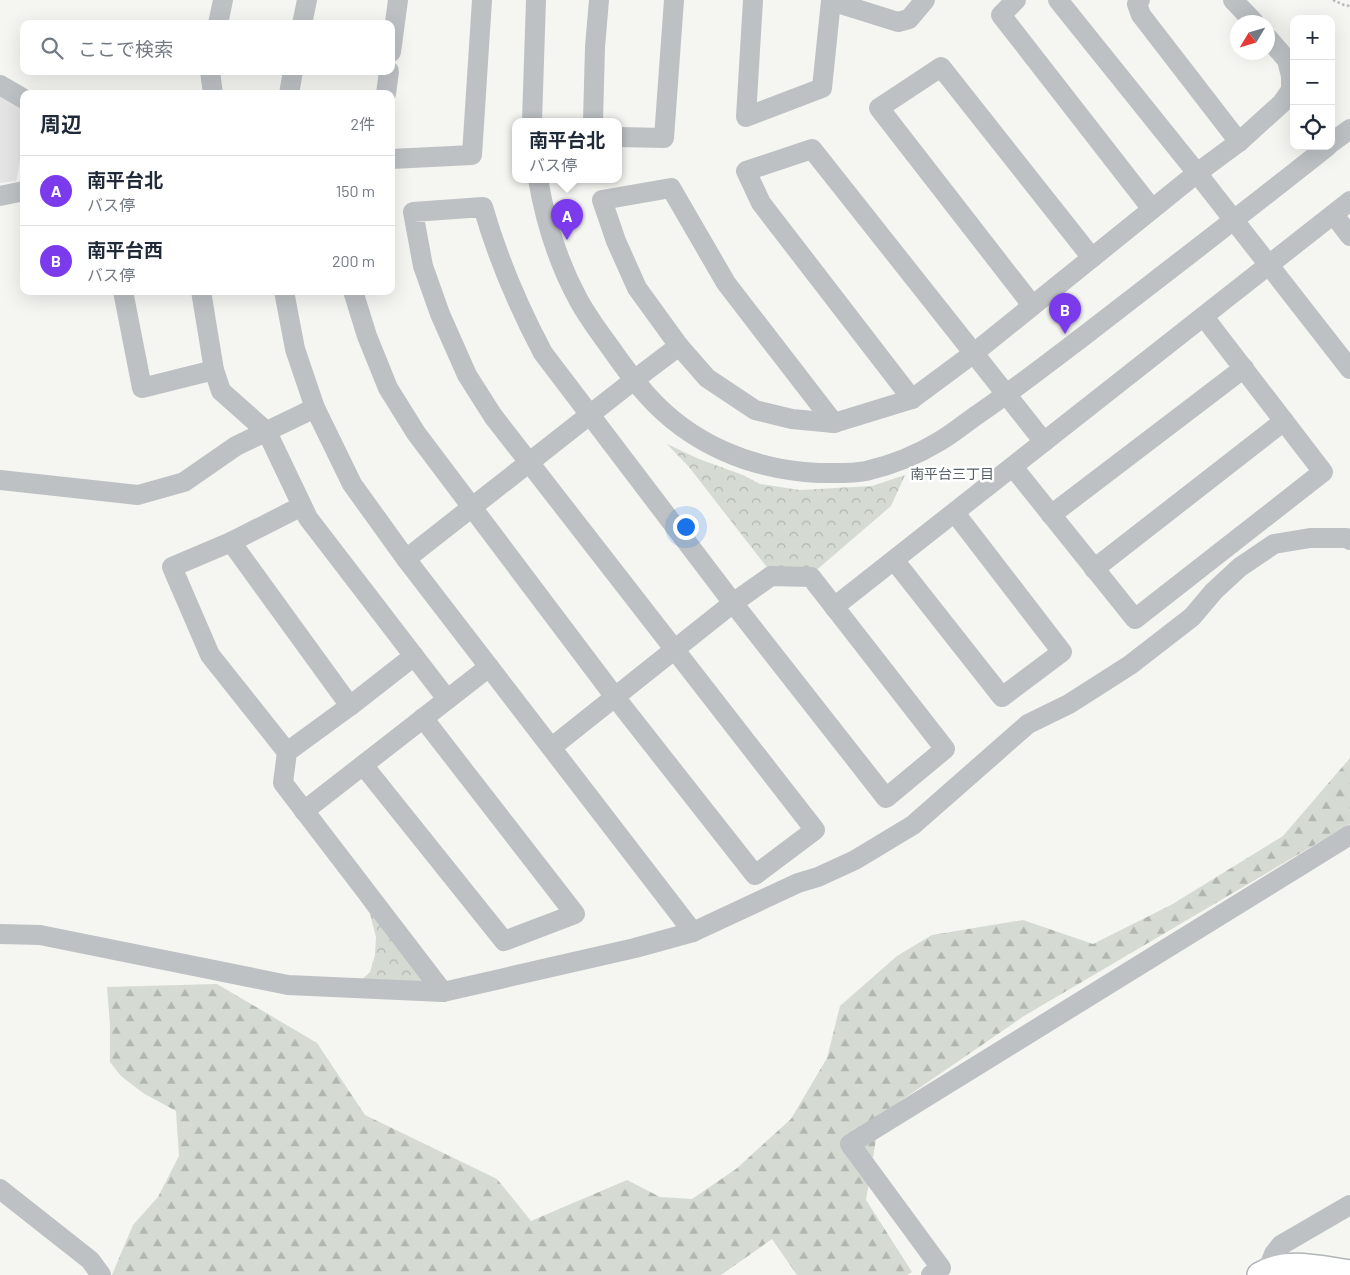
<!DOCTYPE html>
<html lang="ja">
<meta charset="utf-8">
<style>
body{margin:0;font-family:Barlow,"Noto Sans JP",sans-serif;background:#f2f2f3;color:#1f2937}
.controls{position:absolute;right:15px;top:15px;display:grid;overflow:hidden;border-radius:10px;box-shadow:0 5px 20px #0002}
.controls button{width:45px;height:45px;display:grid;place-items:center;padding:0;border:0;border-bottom:1px solid #e0e1e3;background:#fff;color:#1f2937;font:25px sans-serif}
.compass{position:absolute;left:1230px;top:15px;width:45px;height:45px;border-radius:50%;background:#fff;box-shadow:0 5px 20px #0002;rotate:232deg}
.you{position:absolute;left:685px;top:526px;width:18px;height:18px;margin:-12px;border:4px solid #fff;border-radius:50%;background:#1a73e8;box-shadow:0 0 0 8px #1a73e833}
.badge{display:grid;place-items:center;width:32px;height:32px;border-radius:50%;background:#7c3aed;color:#fff;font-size:16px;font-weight:700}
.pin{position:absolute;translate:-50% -41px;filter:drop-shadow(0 1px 2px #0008)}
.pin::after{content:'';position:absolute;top:26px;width:18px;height:15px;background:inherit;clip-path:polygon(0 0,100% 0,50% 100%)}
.popup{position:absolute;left:512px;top:118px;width:110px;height:65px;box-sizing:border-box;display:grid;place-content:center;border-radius:10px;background:#fff;filter:drop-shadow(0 1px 4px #0005);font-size:16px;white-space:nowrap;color:#747a83}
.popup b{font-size:19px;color:#1f2937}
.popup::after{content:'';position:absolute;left:50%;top:100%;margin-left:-10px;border:10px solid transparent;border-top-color:#fff}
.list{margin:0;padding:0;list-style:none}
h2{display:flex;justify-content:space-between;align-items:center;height:65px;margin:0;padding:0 20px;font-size:21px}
h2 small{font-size:16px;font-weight:400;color:#747a83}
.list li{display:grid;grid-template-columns:32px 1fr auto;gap:15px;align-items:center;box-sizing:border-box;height:70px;padding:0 20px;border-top:1px solid #e0e1e3}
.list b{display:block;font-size:19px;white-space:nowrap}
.list p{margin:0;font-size:16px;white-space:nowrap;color:#747a83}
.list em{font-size:16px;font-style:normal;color:#747a83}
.icon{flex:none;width:28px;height:28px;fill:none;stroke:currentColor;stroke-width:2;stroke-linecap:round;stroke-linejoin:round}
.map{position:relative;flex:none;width:1350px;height:1275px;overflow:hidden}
.search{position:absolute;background:#fff;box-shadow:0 5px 20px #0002;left:20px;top:20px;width:375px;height:55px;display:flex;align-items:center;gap:12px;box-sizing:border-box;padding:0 18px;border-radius:10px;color:#747a83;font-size:19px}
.panel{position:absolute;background:#fff;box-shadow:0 5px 20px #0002;left:20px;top:90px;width:375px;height:205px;border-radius:10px}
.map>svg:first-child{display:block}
.built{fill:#e3e4e3}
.forest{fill:url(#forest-firs)}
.park{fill:url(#park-crowns)}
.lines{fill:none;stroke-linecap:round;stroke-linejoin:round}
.major-casing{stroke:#b1b5b8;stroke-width:28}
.path{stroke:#b7babc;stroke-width:2.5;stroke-dasharray:2.5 2.5;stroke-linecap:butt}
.minor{stroke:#bdc1c3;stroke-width:20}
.major{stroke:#fff;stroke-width:25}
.labels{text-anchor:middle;stroke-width:5;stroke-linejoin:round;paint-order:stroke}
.neighbourhood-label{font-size:14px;fill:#556066;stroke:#fff}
</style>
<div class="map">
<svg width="1350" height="1275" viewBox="0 0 1350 1275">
<defs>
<pattern id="forest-firs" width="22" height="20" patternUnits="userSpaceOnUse" patternTransform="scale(1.25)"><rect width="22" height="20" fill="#d5dad2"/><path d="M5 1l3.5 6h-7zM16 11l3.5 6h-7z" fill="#b1b6b0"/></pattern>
<pattern id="park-crowns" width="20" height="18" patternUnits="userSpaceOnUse" patternTransform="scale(1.25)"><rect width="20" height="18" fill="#d5dad2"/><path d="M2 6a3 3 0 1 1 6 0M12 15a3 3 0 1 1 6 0" fill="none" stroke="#b1b6b0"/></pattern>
</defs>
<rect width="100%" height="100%" fill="#f5f5f2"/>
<polygon class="built" points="0,94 24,108 24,139 16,181 0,183"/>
<polygon class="forest" points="1350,758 1350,824 1024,1016 880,1115 866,1200 912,1272 907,1275 797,1275 772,1239 721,1275 112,1275 133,1225 158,1197 179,1156 176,1111 143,1093 121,1076 110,1062 110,1025 107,987 217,984 317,1043 365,1115 497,1179 531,1221 627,1180 660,1197 692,1199 736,1169 791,1119 827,1058 840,1006 897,956 932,935 1023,920 1093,944 1171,905 1283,836"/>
<g class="park">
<polygon points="667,444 699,459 743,475 760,484 800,490 872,486 905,475 891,506 813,573 769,570 689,467"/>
<polygon points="352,888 437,989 357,984 370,972 375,955 376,937 370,914"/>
</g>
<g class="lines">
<g class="major-casing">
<path id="major" d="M1260 1275C1287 1259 1321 1269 1350 1273"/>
</g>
<polyline class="path" points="1333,0 1344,5 1350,6"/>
<g class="minor">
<polyline points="753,0 746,117 822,88 831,1 898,22 909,19 925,0"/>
<polyline points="1016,0 1001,15 1152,209"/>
<polyline points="1058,0 1197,173 1350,369"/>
<polyline points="1140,0 1137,4 1141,15 1239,142"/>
<polyline points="1233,0 1254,22"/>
<polyline points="218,24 223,0"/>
<polyline points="302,24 307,0"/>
<polyline points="391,52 398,0"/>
<polyline points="210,71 213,94"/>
<polyline points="0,85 24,99"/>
<polyline points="289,94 293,71"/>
<polyline points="386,94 389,71"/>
<polyline points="532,121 536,0"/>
<polyline points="593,121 595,47 599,0"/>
<polyline points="618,137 664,138 674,0"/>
<polyline points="1331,143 1350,129"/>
<polyline points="391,159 472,155 482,0"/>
<path d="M538 179C545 220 558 262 578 299 587 316 599 332 610 347 621 363 633 379 646 394 690 444 752 470 819 473 834 473 851 474 866 471 892 465 917 455 940 441 952 434 963 425 974 417 1014 390 1051 361 1089 332 1169 270 1249 209 1328 146"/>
<polygon points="671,188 726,283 834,423 792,419 755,410 707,378 679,346 637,288 616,241 602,200"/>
<polyline points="0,196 24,191"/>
<polyline points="1334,215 1350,236"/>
<polyline points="123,291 142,388 214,370"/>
<polyline points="201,291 214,370 221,391 267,432 308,518 447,699"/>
<polyline points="284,291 295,349 315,408 352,484 406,559 693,932"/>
<path d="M353 291 367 336 388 388 416 433 615 697 755 875 815 830 493 416 467 375 440 314 423 266 413 212 483 207C498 259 518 306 543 353L733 603 886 798 945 749 811 577 771 576 733 603 552 747"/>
<polyline points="1032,305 879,108 941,67 1092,258"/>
<polyline points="912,399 761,203 746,171 812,149 1044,442"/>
<polyline points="834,423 912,399 974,353 1197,173 1239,142 1282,103 1291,90 1291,76 1287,60 1268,38"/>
<polyline points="1013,467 1135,619 1323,472 1204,317"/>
<polyline points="0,480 138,495 184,482 236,446 315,408"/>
<polyline points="1051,515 1244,368"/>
<polyline points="231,542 302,506"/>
<polyline points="406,559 634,380 679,346"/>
<polyline points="894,560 1002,697 1062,652 955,513"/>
<polyline points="1094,569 1284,421"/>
<polyline points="834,607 1350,201"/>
<polyline points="350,706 414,656"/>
<polyline points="287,752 350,706 231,542 172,567 210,655 287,752 283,783 443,992"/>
<polyline points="363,765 504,941 575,914 423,718"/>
<polyline points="304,811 489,667"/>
<polyline points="0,934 40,935 288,985 443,992 635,948 693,932 798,883 818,877 855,860 913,825 1028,724 1069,704 1130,665 1192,617 1214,591 1240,567 1274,544 1310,538 1346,538 1350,540"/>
<polyline points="0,1189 90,1260 101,1275"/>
<polyline points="1267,1271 1274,1254 1281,1245 1350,1205"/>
<polyline points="931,1275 941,1268 850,1144 1350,835"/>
</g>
<use href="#major" class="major"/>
</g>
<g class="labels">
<g class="neighbourhood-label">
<text x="952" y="479">南平台三丁目</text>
</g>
</g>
</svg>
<div class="controls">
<button>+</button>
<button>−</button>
<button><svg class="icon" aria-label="locate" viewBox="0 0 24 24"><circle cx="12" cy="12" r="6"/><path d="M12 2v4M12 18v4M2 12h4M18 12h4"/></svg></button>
</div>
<svg class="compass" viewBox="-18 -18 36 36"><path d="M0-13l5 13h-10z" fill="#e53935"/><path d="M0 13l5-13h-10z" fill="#747a83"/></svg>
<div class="you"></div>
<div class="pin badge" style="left:567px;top:240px">A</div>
<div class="popup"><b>南平台北</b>バス停</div>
<div class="pin badge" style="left:1065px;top:334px">B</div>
<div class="search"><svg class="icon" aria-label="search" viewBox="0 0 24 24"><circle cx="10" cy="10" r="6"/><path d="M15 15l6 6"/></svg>ここで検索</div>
<section class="panel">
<h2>周辺<small>2件</small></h2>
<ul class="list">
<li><span class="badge">A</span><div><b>南平台北</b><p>バス停</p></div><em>150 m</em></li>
<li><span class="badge">B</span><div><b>南平台西</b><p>バス停</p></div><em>200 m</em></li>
</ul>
</section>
</div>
